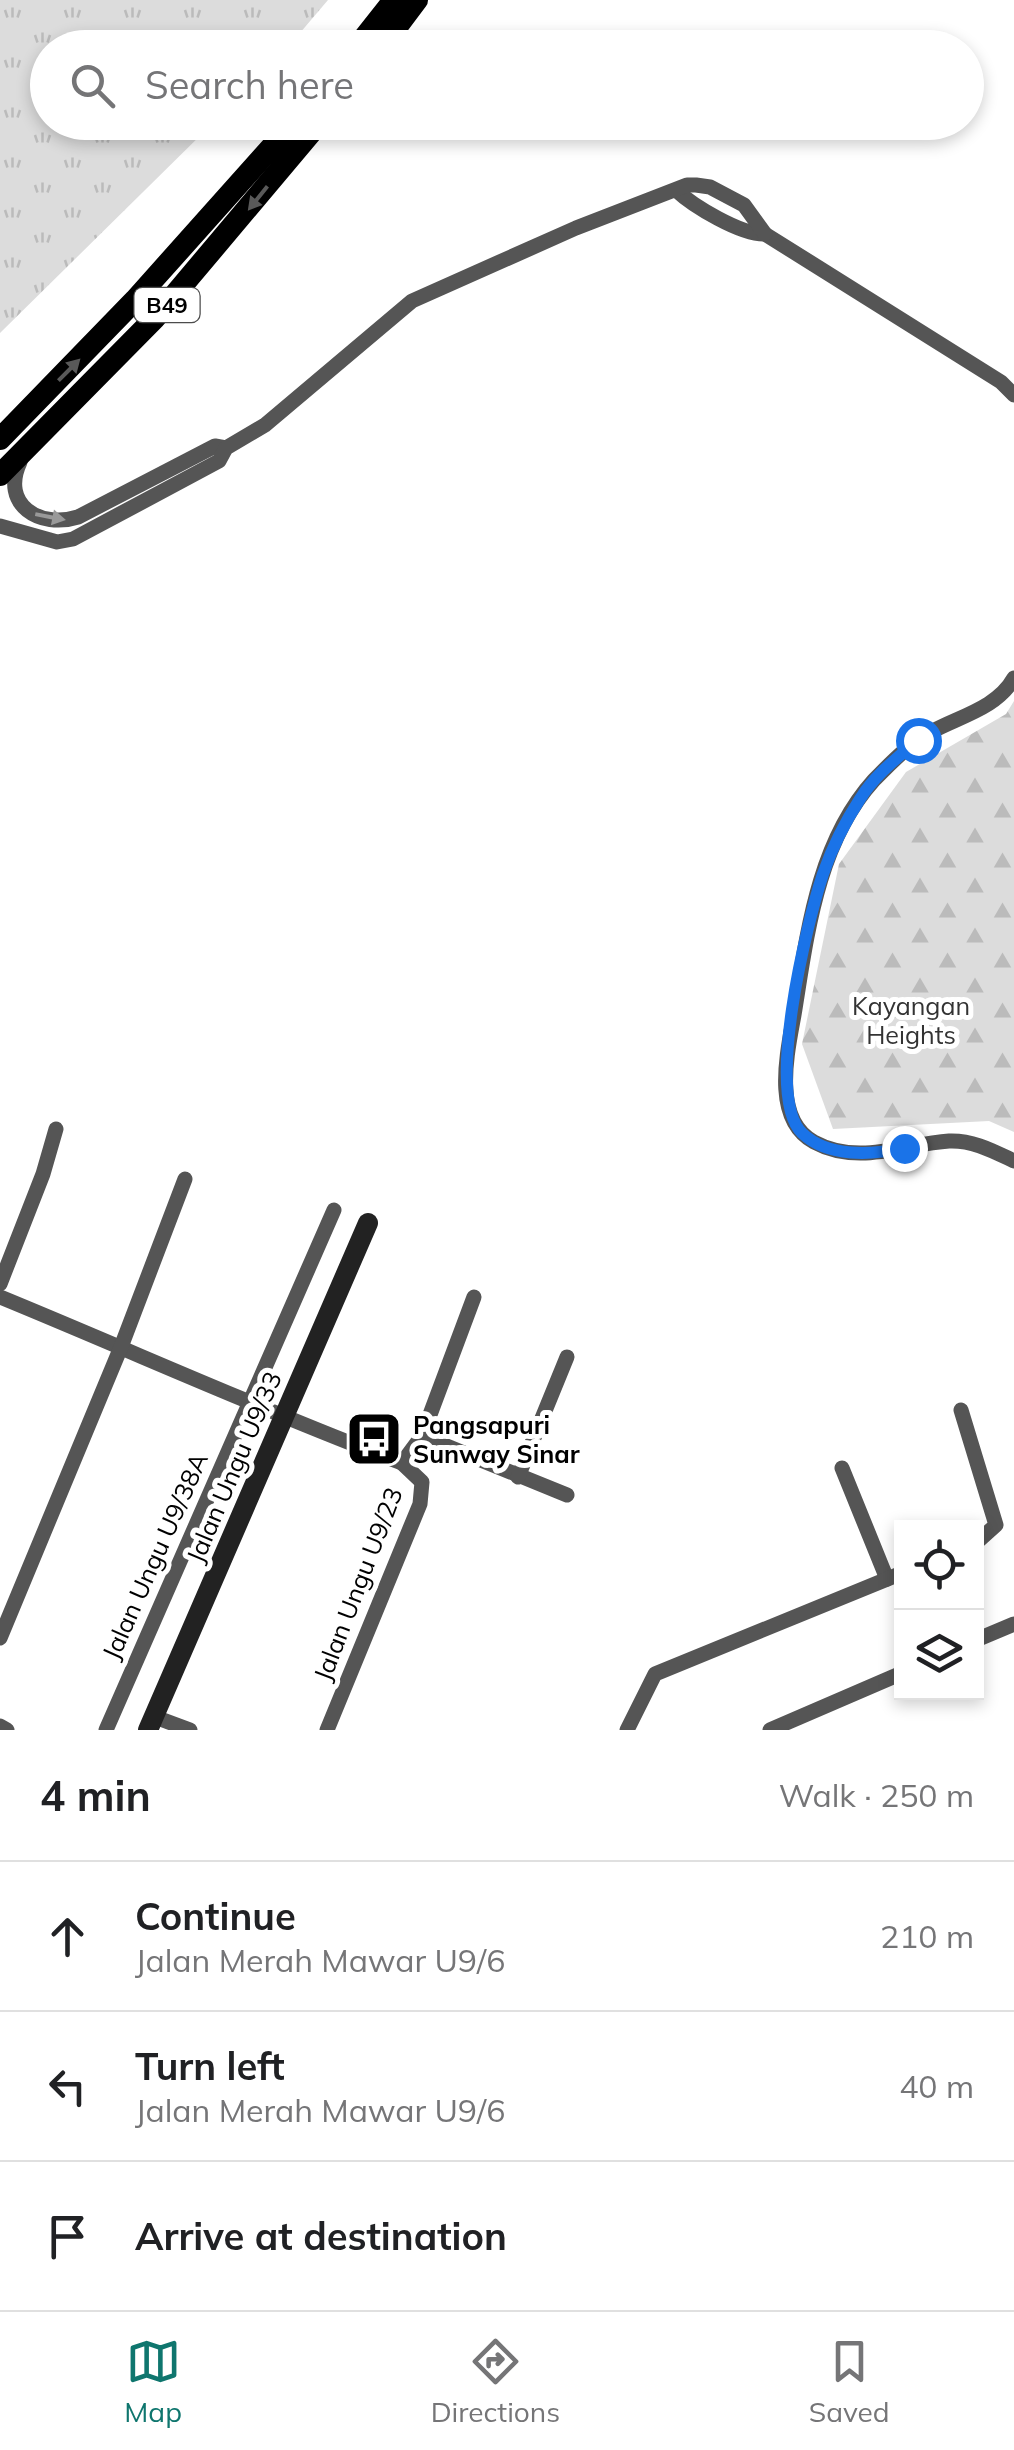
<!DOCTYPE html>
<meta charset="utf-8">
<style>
body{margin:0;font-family:Mulish,sans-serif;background:#f2f2f2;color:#202124}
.controls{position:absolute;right:30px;bottom:30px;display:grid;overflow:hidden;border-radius:0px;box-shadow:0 5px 15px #0003}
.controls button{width:90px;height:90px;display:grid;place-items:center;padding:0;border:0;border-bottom:2px solid #e0e0e0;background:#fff;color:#202124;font:50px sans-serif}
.stop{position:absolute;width:30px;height:30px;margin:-22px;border:8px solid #1a73e8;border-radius:50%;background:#fff}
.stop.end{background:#1a73e8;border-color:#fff;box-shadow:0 2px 10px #0008}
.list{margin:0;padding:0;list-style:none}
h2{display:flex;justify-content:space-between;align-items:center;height:130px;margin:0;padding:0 40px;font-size:42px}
h2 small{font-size:32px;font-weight:400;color:#757577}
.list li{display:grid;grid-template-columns:65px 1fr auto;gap:30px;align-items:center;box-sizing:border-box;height:150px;padding:0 40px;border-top:2px solid #e0e0e0}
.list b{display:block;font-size:38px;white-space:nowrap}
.list p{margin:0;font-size:32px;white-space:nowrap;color:#757577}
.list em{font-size:32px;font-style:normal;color:#757577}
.icon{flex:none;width:55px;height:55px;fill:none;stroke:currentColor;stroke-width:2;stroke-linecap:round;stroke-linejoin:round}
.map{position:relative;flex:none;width:1014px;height:1730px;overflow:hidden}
.search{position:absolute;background:#fff;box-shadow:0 5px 15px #0003;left:30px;right:30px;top:30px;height:110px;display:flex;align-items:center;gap:25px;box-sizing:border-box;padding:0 35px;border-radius:55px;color:#757577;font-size:38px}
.sheet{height:580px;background:#fff}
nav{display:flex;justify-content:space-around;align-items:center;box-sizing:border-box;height:140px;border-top:2px solid #e0e0e0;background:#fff;font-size:28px;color:#757577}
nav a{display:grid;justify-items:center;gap:5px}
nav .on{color:#0f766e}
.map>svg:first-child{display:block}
.forest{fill:url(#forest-firs)}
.park{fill:url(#park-tufts)}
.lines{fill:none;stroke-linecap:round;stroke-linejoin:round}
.street{stroke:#555;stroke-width:15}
.secondary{stroke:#222;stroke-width:20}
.primary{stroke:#000;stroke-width:22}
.oneway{fill:#595959}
.oneway2{fill:#999}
.route{stroke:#1a73e8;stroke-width:12}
.labels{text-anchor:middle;stroke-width:10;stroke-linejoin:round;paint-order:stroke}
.shield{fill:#fff;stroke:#4c4c4c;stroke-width:2.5}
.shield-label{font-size:22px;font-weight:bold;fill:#000}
.park-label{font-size:25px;fill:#333;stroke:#fff}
.poi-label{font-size:25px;font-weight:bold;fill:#000;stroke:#fff;text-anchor:start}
.street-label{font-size:25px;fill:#000;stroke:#fff}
</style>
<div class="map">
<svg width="1014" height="1730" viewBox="0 0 1014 1730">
<defs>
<pattern id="forest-firs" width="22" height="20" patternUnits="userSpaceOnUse" patternTransform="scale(2.5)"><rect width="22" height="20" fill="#dcdcdc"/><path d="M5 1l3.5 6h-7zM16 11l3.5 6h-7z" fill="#bbb"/></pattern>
<pattern id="park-tufts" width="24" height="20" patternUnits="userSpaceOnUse" patternTransform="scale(2.5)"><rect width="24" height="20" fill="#dcdcdc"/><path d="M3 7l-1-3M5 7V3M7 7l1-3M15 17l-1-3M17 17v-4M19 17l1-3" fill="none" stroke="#bbb"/></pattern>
</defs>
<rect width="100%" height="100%" fill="#fff"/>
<polygon class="forest" points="1014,701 1014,1132 989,1121 833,1129 802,1044 839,864 906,772 1006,714"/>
<polygon class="park" points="0,0 328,0 288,47 48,48 48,122 213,123 0,333"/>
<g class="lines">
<g class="street">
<path d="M676 190C693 206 741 235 765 234L1001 382 1014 395"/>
<path d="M20 462C0 505 40 529 78 517L215 446 226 448"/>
<polyline points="0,526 57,542 73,539 219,461 226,448 265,425 412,301 576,228 687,185 696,185 710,187 744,205 765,234"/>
<path d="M1014 678C995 712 950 718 919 739 903 750 888 766 874 780 817 843 807 935 794 1015 787 1054 772 1119 814 1142 858 1166 904 1144 949 1141 973 1140 993 1151 1014 1161"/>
<polyline points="0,1284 43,1174 56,1129"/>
<path d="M0 1297C134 1352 266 1412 402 1463L422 1436 567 1495"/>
<polyline points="961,1410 996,1525 976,1543"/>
<polyline points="422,1436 474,1297"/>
<polyline points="842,1468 887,1579"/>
<polyline points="518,1477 567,1357"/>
<polyline points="0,1638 121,1347 185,1179"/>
<polyline points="976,1640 1014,1624"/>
<polyline points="155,1717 190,1730"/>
<polyline points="0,1726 7,1730"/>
<polyline points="106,1730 334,1210"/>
<polyline points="327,1730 420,1504 422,1482 402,1463"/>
<polyline points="627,1730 655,1674 902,1573"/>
<polyline points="770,1730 902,1673"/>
</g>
<polyline class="secondary" points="148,1730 368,1223"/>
<g class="primary">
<polyline points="356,48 394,0"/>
<polyline points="381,48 417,0"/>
<polyline points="0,439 135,300 294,122"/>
<polyline points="0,475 155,318 320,122"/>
</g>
</g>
<defs><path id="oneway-solid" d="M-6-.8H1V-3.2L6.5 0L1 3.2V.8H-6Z" transform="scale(2.5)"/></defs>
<g class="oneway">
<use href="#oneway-solid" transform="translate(258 198) rotate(129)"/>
<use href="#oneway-solid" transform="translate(69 370) rotate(-45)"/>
</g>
<use class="oneway2" href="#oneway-solid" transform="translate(50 517) rotate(11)"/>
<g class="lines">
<path class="route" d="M904 1148C872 1155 828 1158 802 1133 764 1096 807 922 823 874 832 848 845 822 860 799 875 775 897 758 918 740"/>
</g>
<defs>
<g id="bus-square" transform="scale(2.875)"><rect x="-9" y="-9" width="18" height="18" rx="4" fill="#000" stroke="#fff"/><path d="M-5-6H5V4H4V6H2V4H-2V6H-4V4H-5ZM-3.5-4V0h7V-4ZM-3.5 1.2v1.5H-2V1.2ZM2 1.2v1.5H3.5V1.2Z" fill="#fff"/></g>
</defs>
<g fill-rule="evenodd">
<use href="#bus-square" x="374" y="1439"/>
</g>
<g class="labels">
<rect class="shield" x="134.5" y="288" width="65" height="34" rx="8"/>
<g class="shield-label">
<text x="167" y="313">B49</text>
</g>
<g class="park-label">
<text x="911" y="1015">Kayangan<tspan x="911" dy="29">Heights</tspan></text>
</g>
<g class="poi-label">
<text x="413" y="1434">Pangsapuri<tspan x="413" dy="29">Sunway Sinar</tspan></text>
</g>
<g class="street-label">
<text transform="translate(234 1467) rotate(-67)" y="9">Jalan Ungu U9/33</text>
<text transform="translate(155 1556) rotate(-66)" y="9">Jalan Ungu U9/38A</text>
<text transform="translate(358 1584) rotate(-69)" y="9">Jalan Ungu U9/23</text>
</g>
</g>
</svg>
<div class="controls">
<button><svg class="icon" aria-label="locate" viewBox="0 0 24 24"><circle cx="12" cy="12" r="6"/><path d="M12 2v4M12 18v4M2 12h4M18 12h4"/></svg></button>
<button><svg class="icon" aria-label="layers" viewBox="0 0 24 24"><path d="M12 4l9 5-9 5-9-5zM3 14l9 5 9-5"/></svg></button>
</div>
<div class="stop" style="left:918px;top:740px"></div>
<div class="stop end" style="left:904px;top:1148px"></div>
<div class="search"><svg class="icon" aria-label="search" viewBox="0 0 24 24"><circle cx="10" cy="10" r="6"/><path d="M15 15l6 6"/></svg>Search here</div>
</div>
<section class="sheet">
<h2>4 min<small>Walk · 250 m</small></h2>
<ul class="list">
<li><svg class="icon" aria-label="ahead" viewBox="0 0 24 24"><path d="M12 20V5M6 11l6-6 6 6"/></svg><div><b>Continue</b><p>Jalan Merah Mawar U9/6</p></div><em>210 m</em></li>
<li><svg class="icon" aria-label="left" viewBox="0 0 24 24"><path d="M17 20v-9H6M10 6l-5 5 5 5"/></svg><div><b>Turn left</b><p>Jalan Merah Mawar U9/6</p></div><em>40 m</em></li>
<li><svg class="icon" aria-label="arrive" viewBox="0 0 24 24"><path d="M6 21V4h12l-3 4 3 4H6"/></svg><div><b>Arrive at destination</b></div></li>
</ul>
</section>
<nav>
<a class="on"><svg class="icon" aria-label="map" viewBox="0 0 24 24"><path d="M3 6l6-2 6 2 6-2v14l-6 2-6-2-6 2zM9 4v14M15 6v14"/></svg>Map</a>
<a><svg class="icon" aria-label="directions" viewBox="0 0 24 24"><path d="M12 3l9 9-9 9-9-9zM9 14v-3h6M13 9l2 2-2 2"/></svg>Directions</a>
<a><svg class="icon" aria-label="saved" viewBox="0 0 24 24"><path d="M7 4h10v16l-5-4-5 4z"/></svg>Saved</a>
</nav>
